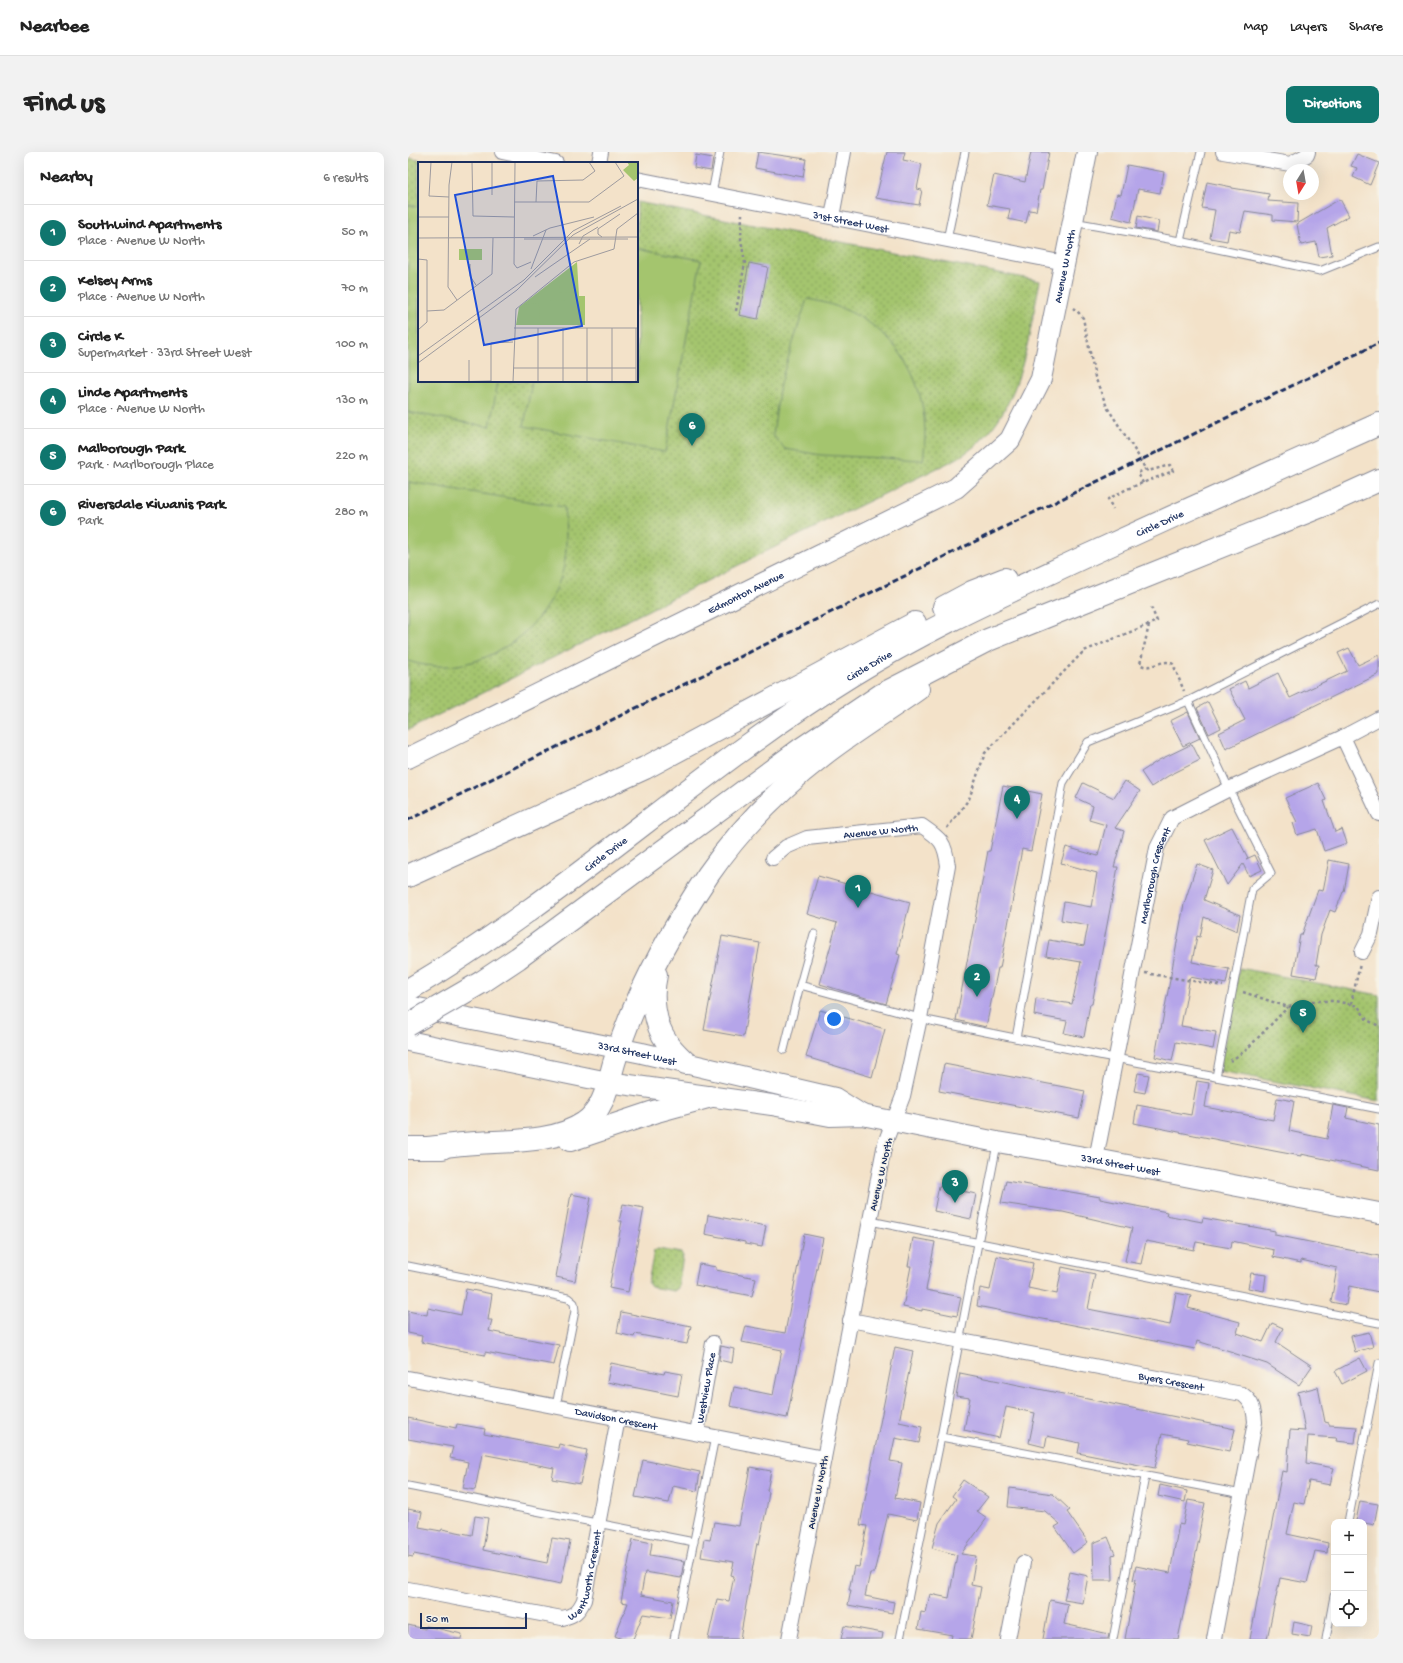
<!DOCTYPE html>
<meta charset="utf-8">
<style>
body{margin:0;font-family:"Gochi Hand",sans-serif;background:#f2f2f2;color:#222}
.controls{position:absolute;right:12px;bottom:12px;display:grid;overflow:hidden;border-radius:8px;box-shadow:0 4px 16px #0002}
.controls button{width:36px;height:36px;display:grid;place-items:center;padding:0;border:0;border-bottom:1px solid #e0e0e0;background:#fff;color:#222;font:20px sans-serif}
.compass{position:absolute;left:875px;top:12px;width:36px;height:36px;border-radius:50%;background:#fff;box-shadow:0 4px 16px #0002;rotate:191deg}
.scale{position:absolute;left:12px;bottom:10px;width:107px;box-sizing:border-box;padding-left:4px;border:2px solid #1b2f5e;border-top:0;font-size:11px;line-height:14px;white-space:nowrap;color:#1b2f5e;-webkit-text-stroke:3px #f7f3e8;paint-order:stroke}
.you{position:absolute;left:426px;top:867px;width:14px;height:14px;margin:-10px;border:3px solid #fff;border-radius:50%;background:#1a73e8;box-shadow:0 0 0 6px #1a73e833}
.badge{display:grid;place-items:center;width:26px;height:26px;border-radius:50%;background:#0f766e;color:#fff;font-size:13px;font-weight:700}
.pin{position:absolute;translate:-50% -33px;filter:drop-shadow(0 1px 2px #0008)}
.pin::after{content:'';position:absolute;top:21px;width:14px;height:12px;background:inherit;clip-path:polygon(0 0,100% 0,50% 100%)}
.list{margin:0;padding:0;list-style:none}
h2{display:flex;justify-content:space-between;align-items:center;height:52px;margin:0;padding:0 16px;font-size:17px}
h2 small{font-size:13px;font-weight:400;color:#767676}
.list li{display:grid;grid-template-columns:26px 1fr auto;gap:12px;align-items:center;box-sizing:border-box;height:56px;padding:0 16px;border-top:1px solid #e0e0e0}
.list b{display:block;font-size:15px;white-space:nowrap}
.list p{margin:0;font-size:13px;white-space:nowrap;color:#767676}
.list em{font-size:13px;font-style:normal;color:#767676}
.icon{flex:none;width:22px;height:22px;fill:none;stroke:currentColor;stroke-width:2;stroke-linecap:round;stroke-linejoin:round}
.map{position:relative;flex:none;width:971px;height:1487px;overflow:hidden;border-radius:8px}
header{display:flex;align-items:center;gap:24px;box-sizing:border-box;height:56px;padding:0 20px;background:#fff;border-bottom:1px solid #e0e0e0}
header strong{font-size:19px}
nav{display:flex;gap:22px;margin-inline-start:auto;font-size:14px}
.intro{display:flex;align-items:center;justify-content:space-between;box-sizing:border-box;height:96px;padding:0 24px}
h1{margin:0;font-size:28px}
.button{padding:10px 18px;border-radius:8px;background:#0f766e;color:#fff;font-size:14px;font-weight:700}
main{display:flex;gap:24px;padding:0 24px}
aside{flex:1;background:#fff;border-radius:8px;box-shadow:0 4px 16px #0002}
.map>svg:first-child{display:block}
.grass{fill:url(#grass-dots);stroke:#607a66}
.pitch{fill:#a4c56e;stroke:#607a66}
.building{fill:#b5a5e9}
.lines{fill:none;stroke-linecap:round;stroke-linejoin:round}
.lane-casing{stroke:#878894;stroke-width:9}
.street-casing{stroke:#878894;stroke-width:16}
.secondary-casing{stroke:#878894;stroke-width:22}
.highway-casing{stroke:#878894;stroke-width:24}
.path{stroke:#878894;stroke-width:2.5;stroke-dasharray:3 3;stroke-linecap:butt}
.lane{stroke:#fff;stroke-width:7}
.street{stroke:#fff;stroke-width:14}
.secondary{stroke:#fff;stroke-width:20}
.highway{stroke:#fff;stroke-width:22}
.rail{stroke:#1b2f5e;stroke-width:3;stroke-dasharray:6 3;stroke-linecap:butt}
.highway-bridge-casing{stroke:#878894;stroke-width:24;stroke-linecap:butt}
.highway-bridge{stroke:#fff;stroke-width:22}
.labels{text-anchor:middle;stroke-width:3;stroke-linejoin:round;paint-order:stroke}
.street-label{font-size:11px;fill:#1b2f5e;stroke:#f7f3e8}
.inset-road{fill:none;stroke:#9d9a9e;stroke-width:1}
.view{fill:#1d4ed8;fill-opacity:0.15;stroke:#1d4ed8;stroke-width:2}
.inset-edge{fill:none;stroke:#1b2f5e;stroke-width:2}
</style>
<header>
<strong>Nearbee</strong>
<nav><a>Map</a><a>Layers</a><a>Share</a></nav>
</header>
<div class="intro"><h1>Find us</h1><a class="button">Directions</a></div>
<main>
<aside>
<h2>Nearby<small>6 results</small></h2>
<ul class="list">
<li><span class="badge">1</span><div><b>Southwind Apartments</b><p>Place · Avenue W North</p></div><em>50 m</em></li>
<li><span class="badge">2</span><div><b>Kelsey Arms</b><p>Place · Avenue W North</p></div><em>70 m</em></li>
<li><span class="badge">3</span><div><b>Circle K</b><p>Supermarket · 33rd Street West</p></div><em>100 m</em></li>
<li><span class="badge">4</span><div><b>Linde Apartments</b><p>Place · Avenue W North</p></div><em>130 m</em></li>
<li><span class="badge">5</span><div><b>Malborough Park</b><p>Park · Marlborough Place</p></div><em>220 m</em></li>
<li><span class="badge">6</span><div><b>Riversdale Kiwanis Park</b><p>Park</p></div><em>280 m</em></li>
</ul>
</aside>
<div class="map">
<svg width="971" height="1487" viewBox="0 0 971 1487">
<defs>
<pattern id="grass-dots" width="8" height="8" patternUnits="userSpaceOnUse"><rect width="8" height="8" fill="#a4c56e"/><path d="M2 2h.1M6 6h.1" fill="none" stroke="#85a05e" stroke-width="1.8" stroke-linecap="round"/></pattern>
</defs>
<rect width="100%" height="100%" fill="#f7f3e8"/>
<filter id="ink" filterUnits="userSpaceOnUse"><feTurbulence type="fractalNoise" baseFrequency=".025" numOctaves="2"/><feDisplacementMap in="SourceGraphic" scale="8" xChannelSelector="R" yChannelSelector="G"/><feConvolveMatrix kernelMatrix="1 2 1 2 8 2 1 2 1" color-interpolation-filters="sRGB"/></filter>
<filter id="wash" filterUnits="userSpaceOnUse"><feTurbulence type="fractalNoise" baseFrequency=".012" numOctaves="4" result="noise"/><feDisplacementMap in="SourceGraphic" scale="16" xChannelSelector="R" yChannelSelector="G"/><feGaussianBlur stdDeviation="0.9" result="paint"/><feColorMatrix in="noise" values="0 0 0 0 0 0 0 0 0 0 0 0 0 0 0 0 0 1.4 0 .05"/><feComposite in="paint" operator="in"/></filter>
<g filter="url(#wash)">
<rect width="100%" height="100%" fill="#f3e2c9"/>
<g class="grass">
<path d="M0 6 27 11H11V229H229V50L632 129C618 195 613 270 548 307L373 392 0 578Z"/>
<polygon points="831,816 971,843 971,949 811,919"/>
<polygon points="250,1097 273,1101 275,1104 270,1136 266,1139 243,1135 240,1131 246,1099"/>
</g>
<g class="pitch">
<polygon points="0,53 11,55 11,229 90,229 82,275 0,260"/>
<polygon points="229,96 293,108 257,300 116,274 124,229 229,229"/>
<path d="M399 147C482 160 527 227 515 308L413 303 377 297 365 283 372 232Z"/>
<path d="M1 330 156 355C158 380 161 406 151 430 128 489 62 529 0 509Z"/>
</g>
<g id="blocks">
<g class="building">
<polygon points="350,0 398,7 395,25 347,16"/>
<polygon points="479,0 497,0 495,8 514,12 509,37 514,38 511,53 468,46"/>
<polygon points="623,0 641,0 634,38 632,38 628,59 621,58 618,71 600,67 602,57 579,53 586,23 617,30"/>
<polygon points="949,2 971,11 962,33 945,25 949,16 943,14"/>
<polygon points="288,3 305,6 303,19 286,16"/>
<polygon points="719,13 756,20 752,41 730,37 723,70 704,65 709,42 713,43"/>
<polygon points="799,30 824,35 824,36 861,42 860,49 890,51 889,70 865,68 865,63 837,59 832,80 821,78 819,89 802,86 807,58 794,56"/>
<polygon points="932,47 941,64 919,76 924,103 911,105 908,90 893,93 889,72"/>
<polygon points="730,64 751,69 749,80 728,76"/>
<polygon points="341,111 360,115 350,167 331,163"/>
<polygon points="941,496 950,513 971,503 971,522 818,597 811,581 837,568 821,537 837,529 840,536 870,521 882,546 939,519 930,501"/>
<polygon points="800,550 813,576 801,582 789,556"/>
<polygon points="780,560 792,586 775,594 762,569"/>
<polygon points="784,592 792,608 760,624 743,635 733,620 751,608"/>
<polygon points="717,629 732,639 707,676 716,679 706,715 710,715 684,852 682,852 676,885 656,881 659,869 626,863 628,846 664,852 673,810 638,804 641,788 676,794 680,773 653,768 656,750 683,755 689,721 653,711 658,695 690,704 698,673 681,668 685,654 668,646 675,631 706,646"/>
<polygon points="910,631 918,648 916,649 927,680 934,677 939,691 916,699 909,677 889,683 885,671 889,670 877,646"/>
<polygon points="595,634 634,642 623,699 614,697 592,816 590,816 578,875 548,868 580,699 582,699"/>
<polygon points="824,675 840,706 838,707 847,703 854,718 841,724 835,712 819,733 797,688"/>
<polygon points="921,708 941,712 936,740 935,740 927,760 922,758 913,783 908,813 911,813 908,826 885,822 892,783 894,783 910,738 915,739"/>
<polygon points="789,712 805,718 796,748 832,763 829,779 796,765 792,785 789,784 784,810 821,817 818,832 782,825 773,874 808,880 805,897 768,890 764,909 747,905 752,877 753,877 776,752"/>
<polygon points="410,724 502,750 489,802 492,803 478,852 412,832 429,771 399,762"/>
<polygon points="314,784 352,791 335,885 296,878"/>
<polygon points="412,858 477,877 464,925 398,905"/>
<polygon points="536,912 677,939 671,966 531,939"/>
<polygon points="730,921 741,923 737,941 726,939"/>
<polygon points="789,929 801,931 797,955 865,968 869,946 886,949 881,979 919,987 925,953 940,956 938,966 971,973 971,1018 893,1002 893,1004 866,999 726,971 729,953 783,963"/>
<polygon points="598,1029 692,1045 692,1047 759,1060 758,1063 794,1070 795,1066 846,1075 867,1079 867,1083 971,1104 971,1140 941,1134 938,1153 923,1150 929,1116 893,1108 893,1111 865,1105 866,1098 824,1089 823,1096 788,1090 786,1098 738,1089 733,1112 717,1109 724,1076 655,1060 593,1051"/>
<polygon points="531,1034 568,1042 563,1067 526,1059"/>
<polygon points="163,1042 183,1046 167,1129 148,1125"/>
<polygon points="215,1052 236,1056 220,1140 201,1136 214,1069 211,1069"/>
<polygon points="300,1063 358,1074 354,1095 337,1092 337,1090 297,1082"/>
<polygon points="396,1082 415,1086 379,1266 322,1254 326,1235 365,1243 374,1198 334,1190 338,1174 377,1181"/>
<polygon points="505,1086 527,1090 518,1138 553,1145 549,1164 514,1157 514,1159 495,1155 503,1114 500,1114"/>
<polygon points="589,1104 625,1111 620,1136 649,1142 654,1115 687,1122 680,1157 762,1173 768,1141 783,1144 780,1156 832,1170 829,1181 855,1190 864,1171 875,1176 868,1190 904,1214 891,1233 859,1212 825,1201 825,1200 789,1189 787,1197 569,1154 572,1136 582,1138"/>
<polygon points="291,1112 308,1115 308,1118 348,1126 344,1144 287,1133"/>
<polygon points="843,1121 858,1123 856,1139 840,1136"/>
<polygon points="58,1137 84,1142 80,1168 84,1168 81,1179 151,1193 146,1213 77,1200 77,1203 40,1196 13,1190 14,1184 0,1181 0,1159 19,1163 20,1156 53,1163"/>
<polygon points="213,1160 283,1174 279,1192 227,1182 226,1185 209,1181"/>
<polygon points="961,1180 965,1195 947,1200 943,1184"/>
<polygon points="313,1194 326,1197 324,1211 311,1208"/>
<polygon points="487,1195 505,1199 491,1270 514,1275 511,1291 487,1286 482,1309 494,1311 487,1346 512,1351 509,1368 480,1362 466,1421 462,1421 457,1444 486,1450 484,1461 440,1453 443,1438 441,1438 446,1414 451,1415 459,1374 452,1373"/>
<polygon points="952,1206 959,1219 934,1232 927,1219"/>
<polygon points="203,1211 256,1222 257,1219 274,1222 270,1244 199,1230"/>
<polygon points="552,1221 827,1277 822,1299 779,1290 780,1287 754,1282 747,1316 670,1301 672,1291 639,1284 637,1295 621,1291 627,1261 598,1255 591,1286 556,1278 562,1246 548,1244"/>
<polygon points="910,1235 917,1270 921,1271 921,1273 949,1275 947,1291 928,1289 929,1286 900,1284 898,1311 926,1316 922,1333 901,1329 896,1352 886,1350 879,1382 920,1391 919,1401 907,1399 899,1431 872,1426 859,1487 842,1487 874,1319 879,1320 882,1278 897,1279 890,1240"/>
<polygon points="0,1266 48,1276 49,1272 77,1277 76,1282 150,1296 151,1292 179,1298 172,1332 144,1327 146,1316 74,1302 67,1338 55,1336 60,1310 42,1306 45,1295 0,1287"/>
<polygon points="235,1308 292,1320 289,1339 265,1334 261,1351 227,1345"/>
<polygon points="342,1315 363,1319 359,1339 361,1340 358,1359 351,1392 349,1391 332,1487 300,1487 309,1447 321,1449 326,1424 323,1423 326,1410 293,1405 296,1387 302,1388 306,1370 331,1374"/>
<polygon points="555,1328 580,1345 569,1359 579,1366 553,1402 568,1404 563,1433 573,1435 563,1487 543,1487 544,1483 510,1477 513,1460 518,1461 522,1442 541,1446 549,1403 524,1396 531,1371 548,1347 544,1344"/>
<polygon points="752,1333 779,1339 777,1350 750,1344"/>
<polygon points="602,1336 645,1342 662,1358 659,1360 680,1390 665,1401 647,1375 652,1372 637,1359 600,1355"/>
<polygon points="780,1348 797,1351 791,1381 792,1382 770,1487 717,1487 728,1427 725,1428 728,1414 762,1421 771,1372 775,1373"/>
<polygon points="952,1349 970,1352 966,1373 948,1369"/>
<polygon points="0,1357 14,1360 11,1375 33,1379 34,1377 64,1383 67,1364 80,1366 75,1398 89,1401 139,1411 144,1386 162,1389 153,1432 6,1402 5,1405 0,1404"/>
<polygon points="700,1385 707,1402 704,1403 705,1428 686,1428 685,1391"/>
<polygon points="225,1387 244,1391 242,1403 276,1409 273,1426 237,1420 233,1443 265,1449 262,1466 235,1462 225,1487 214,1487 207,1484 220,1451 213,1450"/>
<polygon points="662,1420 680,1424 675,1451 656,1448"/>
<polygon points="642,1448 660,1452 656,1472 701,1482 700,1487 635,1487"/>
<polygon points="886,1470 904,1474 902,1485 884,1482"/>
<polygon points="0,1473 17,1477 18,1474 54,1482 53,1487 0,1487"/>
<polygon points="436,1474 475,1481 474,1487 433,1487"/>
</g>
</g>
</g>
<g filter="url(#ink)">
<use href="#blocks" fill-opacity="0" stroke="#878894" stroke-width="1"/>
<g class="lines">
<g class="lane-casing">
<g id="lane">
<polyline points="304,41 312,0"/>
<polyline points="665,70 772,89 912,119 971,95"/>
<polyline points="539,88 557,0"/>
<polyline points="772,89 793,0"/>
<polyline points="780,549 821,637 863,721 844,737 808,925"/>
<polyline points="392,833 406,782"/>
<polyline points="608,886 655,631 680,590 780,549 971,452"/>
<polyline points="376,898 392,833 523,869 696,904 808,925 971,957"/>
<polyline points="462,1069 971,1171"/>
<polyline points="0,1114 160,1146 166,1151 167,1159 148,1254"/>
<polyline points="533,1285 834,1342"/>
<polyline points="0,1334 286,1390"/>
<polyline points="940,1370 971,1211"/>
<polyline points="266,1487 307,1285"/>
<polyline points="492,1487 533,1285 589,992"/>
<polyline points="705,1487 737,1325"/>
<polyline points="918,1487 926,1444"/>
</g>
</g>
<g class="street-casing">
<g id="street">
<polyline points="94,0 148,11"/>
<polyline points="815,0 882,12 899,3 900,0"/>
<polyline points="191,11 193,0"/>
<path id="s1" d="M229 27 657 111"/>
<polyline points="424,65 436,0"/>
<polyline points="935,585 971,662"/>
<path id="s2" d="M365 706 378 695 399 686 514 674C533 687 537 690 540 714L512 866 495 944 477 991 381 1487"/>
<polyline points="954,800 963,782 971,745"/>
<path id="s3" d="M688 1007 749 696 764 666 821 637 935 585 971 566"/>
<path id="s4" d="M442 1168 834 1242C845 1250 846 1258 847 1270L806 1487"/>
<path id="s5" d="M0 1226 416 1306"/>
<path id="s6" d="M289 1281 305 1191"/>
<path id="s7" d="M0 1437 154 1466C166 1464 171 1459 176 1448L210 1266"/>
<polyline points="600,1487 615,1411"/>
</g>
</g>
<g class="secondary-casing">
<g id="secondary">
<path id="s8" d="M0 606 548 336 602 288 633 227 679 0"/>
<path id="s9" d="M0 854 234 901 427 946 454 963"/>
<path id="s10" d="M0 889 200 930 364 953 422 964 454 963 589 990 688 1007 971 1061"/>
</g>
</g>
<g class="highway-casing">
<g id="highway">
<polyline points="536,455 564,440 597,427"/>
<polyline points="0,724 237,616 507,471"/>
<path d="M248 823C243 844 246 872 259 890 264 898 271 904 278 911"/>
<polyline points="74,830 110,806 393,597 473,543 580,488 916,353 971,328"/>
<path id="s11" d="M0 838C157 746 290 618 444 523 518 477 597 442 676 405 774 360 872 316 971 272"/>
<polyline points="162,988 249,959 300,945"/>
<polyline points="0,996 34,996"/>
<path d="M19 996C31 995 43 993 55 992 93 988 144 993 176 971 196 958 200 932 206 911 226 845 262 780 300 723 331 678 371 637 415 603 446 579 479 559 510 537"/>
</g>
</g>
<g class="path">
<polyline points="665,156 671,161 675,166 687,225 699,255 733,308 737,317 740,319 762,313 765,319 719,337 700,347 705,357"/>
<polyline points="328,159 337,111 333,88 334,62"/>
<polyline points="735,331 730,321 737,317"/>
<path d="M741 473 732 512C741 520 755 505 765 512L776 539"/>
<polyline points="539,676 561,647 577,601 581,597 676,499 749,469 743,455"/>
<polyline points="737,821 815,834"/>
<polyline points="835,840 880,855 904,849 927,849 950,854 959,868 971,874"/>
<polyline points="943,852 952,812"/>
<polyline points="822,909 837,899 880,855"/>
</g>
<use href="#lane" class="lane"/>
<use href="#street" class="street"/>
<use href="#secondary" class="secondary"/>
<use href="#highway" class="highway"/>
<polyline class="rail" points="0,668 971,191"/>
<g class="highway-bridge-casing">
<polyline id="highway-bridge" points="0,873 74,830"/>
</g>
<use href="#highway-bridge" class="highway-bridge"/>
</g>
</g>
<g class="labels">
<g class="street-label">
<text dy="4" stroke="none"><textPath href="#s1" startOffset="218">31st Street West</textPath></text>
<text dy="4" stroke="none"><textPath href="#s8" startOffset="867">Avenue W North</textPath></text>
<text dy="4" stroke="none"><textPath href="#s11" startOffset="888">Circle Drive</textPath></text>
<text dy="4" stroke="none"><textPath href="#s8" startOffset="376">Edmonton Avenue</textPath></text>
<text dy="4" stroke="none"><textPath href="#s11" startOffset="564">Circle Drive</textPath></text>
<text dy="4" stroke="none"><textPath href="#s2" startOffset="114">Avenue W North</textPath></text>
<text dy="4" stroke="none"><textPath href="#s11" startOffset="240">Circle Drive</textPath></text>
<text dy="4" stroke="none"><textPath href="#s3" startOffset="290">Marlborough Crescent</textPath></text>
<text dy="4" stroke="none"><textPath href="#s9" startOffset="234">33rd Street West</textPath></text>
<text dy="4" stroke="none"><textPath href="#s10" startOffset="724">33rd Street West</textPath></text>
<text transform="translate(472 1022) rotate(-77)" y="4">Avenue W North</text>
<text dy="4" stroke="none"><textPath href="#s4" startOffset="327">Byers Crescent</textPath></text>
<text dy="4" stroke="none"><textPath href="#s6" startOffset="46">Westview Place</textPath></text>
<text dy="4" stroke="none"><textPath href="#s5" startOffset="212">Davidson Crescent</textPath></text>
<text transform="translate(409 1340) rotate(-79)" y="4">Avenue W North</text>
<text dy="4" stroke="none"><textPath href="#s7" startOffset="210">Wentworth Crescent</textPath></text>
</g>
</g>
<g transform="translate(10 10)">
<rect width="220" height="220" fill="#f3e2c9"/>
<path d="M209 0H220V16L216 19 205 8 211 3ZM41 87H64V98H41ZM159 100 161 134H167V163H98L101 145Z" fill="#a4c56e"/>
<path d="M151 113 159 114 158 130 141 131 142 119ZM147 138V159H132V139ZM150 138H165V159H150ZM120 141 122 148 121 157H119L109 152 106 143Z" fill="#a4c56e"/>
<path class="inset-road" d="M13 0 11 34 31 35M34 0 31 23 30 125 39 138M54 0 55 54 96 55M97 0 96 102 99 106 113 100M74 33V0M96 40H171L206 14 197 0M118 40 119 19 165 18 177 9 171 0M0 55H31M115 74 132 66 176 55M184 75 180 72V67L202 52M0 76 220 75M106 77H210M161 82 165 74 180 65M0 97 9 98V160L0 168M52 102V114L58 123M113 107 128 68M117 115 172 77M9 149 26 148 74 112 75 76M96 166H220M120 166V220M145 166V220M169 166V220M194 166V220M218 166V220M0 194 106 118 155 69 203 44M51 198V219M0 201 99 128 155 73 220 37M95 206H218M29 220 73 219M73 220V181L95 180M95 220 98 147 156 100 196 87 199 67 220 51"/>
<path class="view" d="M135 14 164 164 66 183 37 33Z"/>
<rect width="220" height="220" class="inset-edge"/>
</g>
</svg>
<div class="controls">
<button>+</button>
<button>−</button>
<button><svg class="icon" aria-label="locate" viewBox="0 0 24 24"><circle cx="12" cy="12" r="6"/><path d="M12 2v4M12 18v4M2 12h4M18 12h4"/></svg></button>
</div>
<svg class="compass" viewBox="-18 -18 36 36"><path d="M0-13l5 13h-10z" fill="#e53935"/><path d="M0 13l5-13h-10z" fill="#767676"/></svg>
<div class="scale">50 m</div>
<div class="you"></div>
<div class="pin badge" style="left:450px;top:756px">1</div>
<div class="pin badge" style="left:569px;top:845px">2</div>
<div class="pin badge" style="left:547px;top:1051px">3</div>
<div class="pin badge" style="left:609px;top:667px">4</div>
<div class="pin badge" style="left:895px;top:881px">5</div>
<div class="pin badge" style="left:284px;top:294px">6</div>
</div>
</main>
